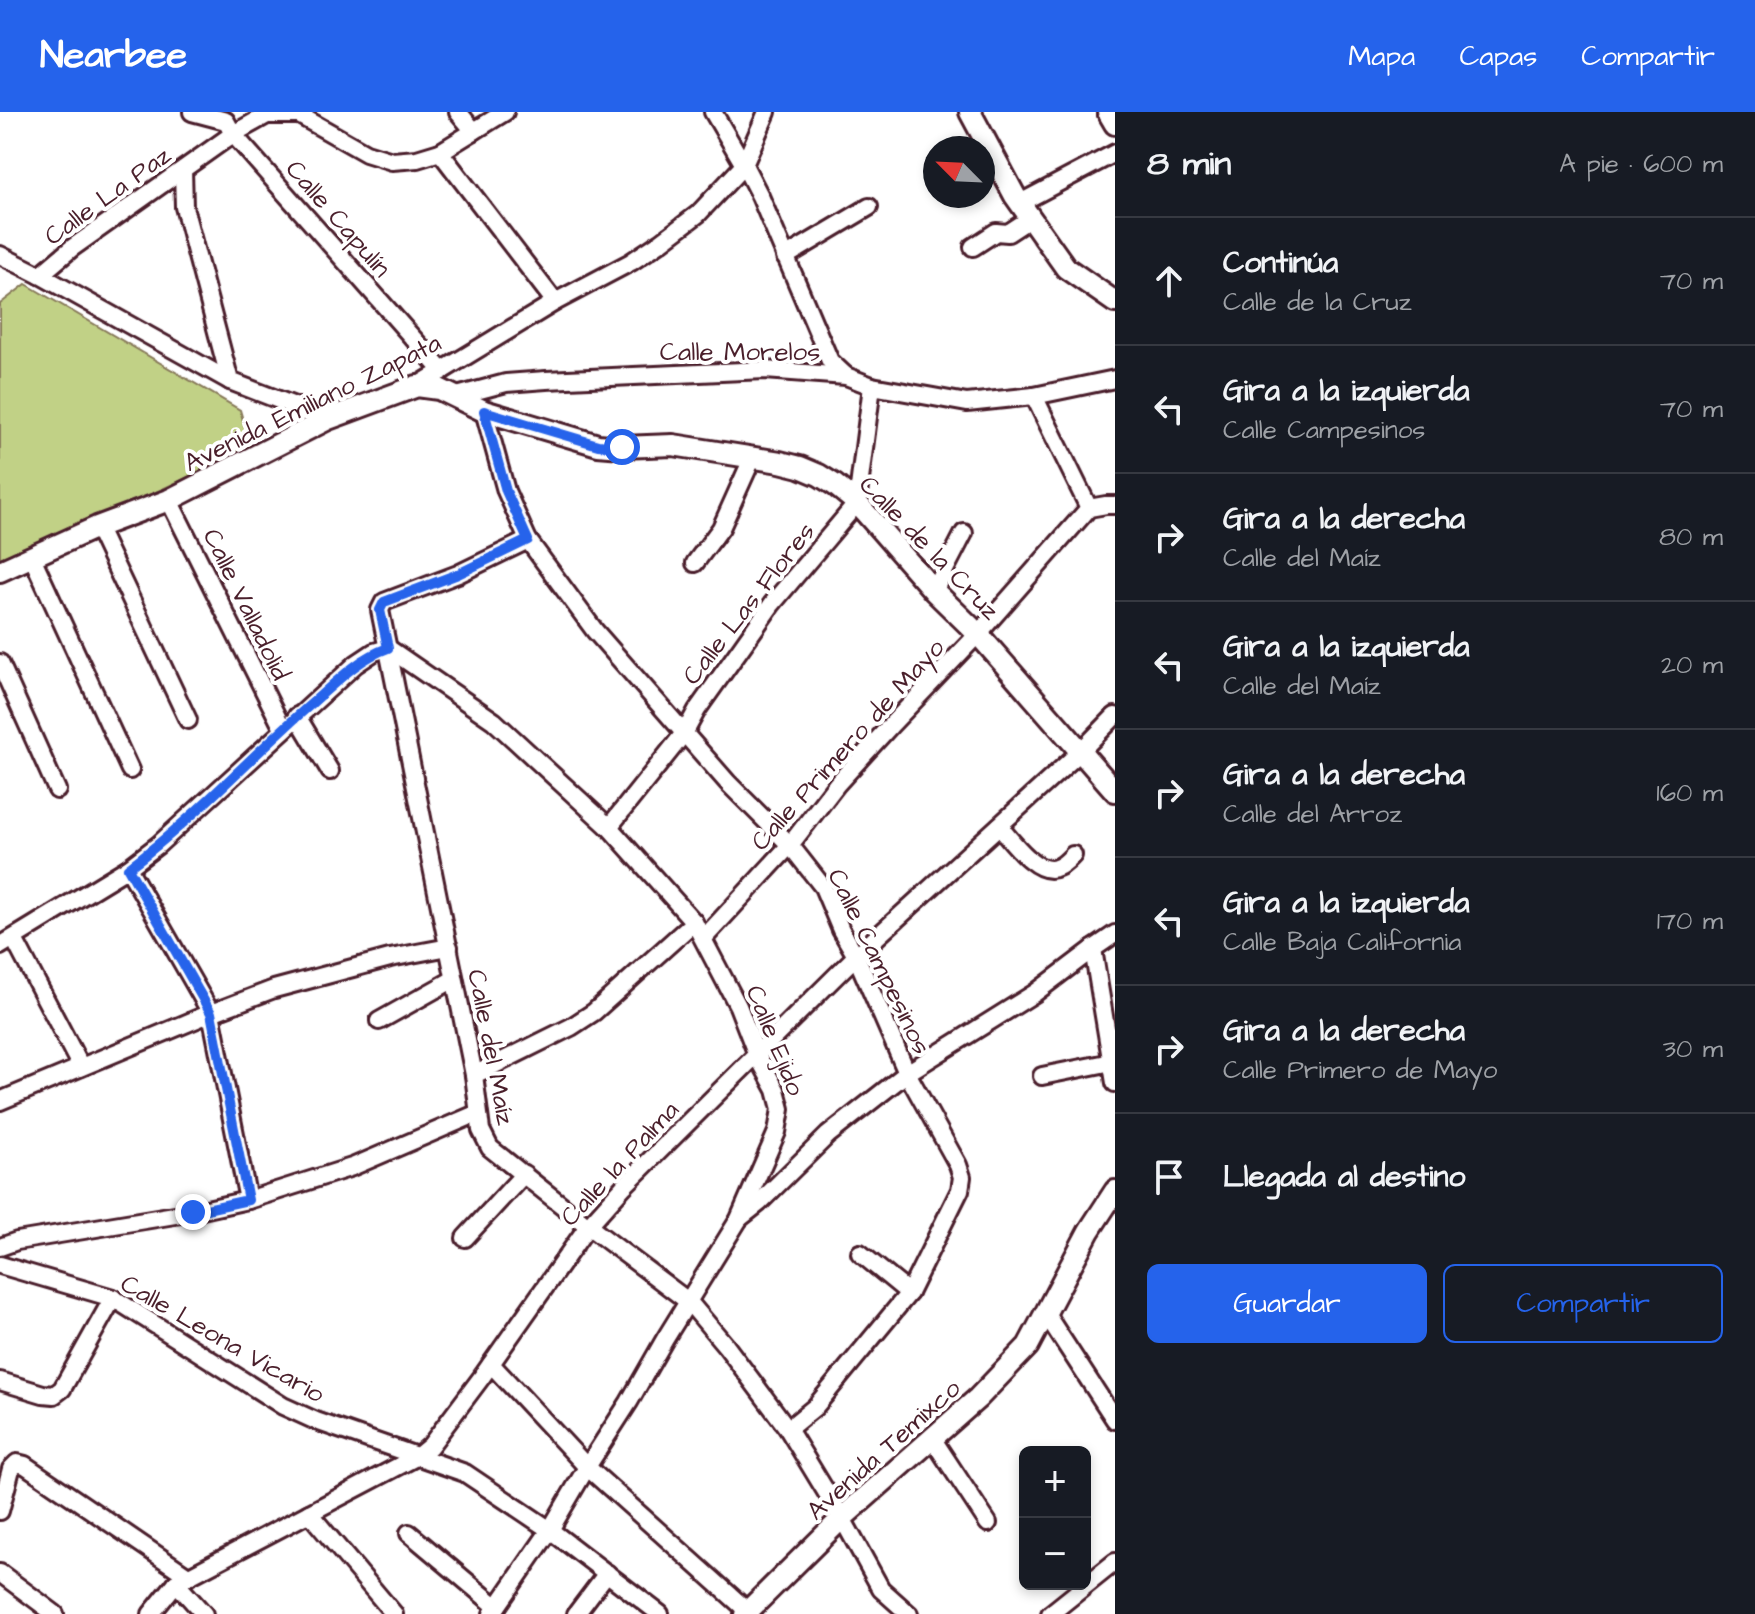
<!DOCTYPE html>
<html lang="es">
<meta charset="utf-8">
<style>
body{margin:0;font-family:"Architects Daughter",sans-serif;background:#20242c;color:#f1f3f6}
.controls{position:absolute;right:24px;bottom:24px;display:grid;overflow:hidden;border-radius:12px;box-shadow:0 4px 12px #0003}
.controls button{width:72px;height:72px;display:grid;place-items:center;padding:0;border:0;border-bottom:2px solid #363941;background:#171b24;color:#f1f3f6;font:40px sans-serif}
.compass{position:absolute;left:923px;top:24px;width:72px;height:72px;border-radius:50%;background:#171b24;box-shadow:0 4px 12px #0003;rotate:294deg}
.stop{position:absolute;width:24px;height:24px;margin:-18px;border:6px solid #2563eb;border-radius:50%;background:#fff}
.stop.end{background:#2563eb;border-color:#fff;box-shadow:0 2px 8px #0008}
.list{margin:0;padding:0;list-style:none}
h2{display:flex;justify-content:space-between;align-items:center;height:104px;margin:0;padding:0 32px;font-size:34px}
h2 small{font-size:26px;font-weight:400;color:#9ea1a6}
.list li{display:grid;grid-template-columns:52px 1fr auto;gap:24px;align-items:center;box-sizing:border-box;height:128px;padding:0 32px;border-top:2px solid #363941}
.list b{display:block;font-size:30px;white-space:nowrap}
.list p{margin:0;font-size:26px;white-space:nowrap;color:#9ea1a6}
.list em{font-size:26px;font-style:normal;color:#9ea1a6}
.actions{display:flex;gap:16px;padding:24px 32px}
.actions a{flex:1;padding:18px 0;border:2px solid #2563eb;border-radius:12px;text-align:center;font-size:28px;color:#2563eb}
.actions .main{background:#2563eb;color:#fff}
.icon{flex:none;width:44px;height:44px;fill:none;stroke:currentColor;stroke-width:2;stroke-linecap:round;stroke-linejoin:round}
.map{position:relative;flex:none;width:1115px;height:1502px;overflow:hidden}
header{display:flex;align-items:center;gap:48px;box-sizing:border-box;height:112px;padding:0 40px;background:#2563eb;color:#fff}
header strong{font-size:38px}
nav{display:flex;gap:44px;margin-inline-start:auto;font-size:28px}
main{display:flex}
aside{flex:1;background:#171b24}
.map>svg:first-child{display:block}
.green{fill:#c1d186;stroke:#867858;stroke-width:2}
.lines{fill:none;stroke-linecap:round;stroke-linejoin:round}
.minor-casing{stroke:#4a1f2b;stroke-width:22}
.major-casing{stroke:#4a1f2b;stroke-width:26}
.minor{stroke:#fff;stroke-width:16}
.major{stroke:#fff;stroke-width:20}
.route{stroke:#2563eb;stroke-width:10}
.labels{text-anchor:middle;stroke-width:8;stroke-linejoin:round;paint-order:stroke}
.street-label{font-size:26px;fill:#4a1f2b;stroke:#fff}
</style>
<header>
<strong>Nearbee</strong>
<nav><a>Mapa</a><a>Capas</a><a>Compartir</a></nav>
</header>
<main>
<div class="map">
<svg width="1115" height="1502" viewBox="0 0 1115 1502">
<rect width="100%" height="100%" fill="#fff"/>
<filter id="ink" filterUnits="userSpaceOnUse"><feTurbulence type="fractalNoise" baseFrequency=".0125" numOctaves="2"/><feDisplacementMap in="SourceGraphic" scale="16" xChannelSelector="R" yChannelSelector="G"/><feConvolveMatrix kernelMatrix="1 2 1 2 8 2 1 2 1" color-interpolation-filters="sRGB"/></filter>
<g filter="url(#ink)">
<polygon class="green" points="26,172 240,298 251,336 0,452 0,192"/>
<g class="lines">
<g class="minor-casing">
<g id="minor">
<polyline points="192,0 226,9 233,22 442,259"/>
<polyline points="458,0 474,19"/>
<polyline points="713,0 744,53 760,84 830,249 846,264"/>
<polyline points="440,40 555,190"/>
<polyline points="183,58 184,95 230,269"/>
<polyline points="1020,91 1115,41"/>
<polyline points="973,135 996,120 1008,121 1031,106"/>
<polyline points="0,143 40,163 230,269 328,307"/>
<polyline points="785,145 869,95"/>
<polyline points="40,163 72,136 233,22 267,3 299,3 366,41 392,49 417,47 440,40 505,0"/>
<polyline points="417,274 555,190 631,150 661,130 698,102 744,53 767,0"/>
<polyline points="457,284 506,271 546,268 765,258 846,264 872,274 967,291 1034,284 1115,267"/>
<polyline points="1034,284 1089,396"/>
<polyline points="484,299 506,379 528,428 595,519 728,671 790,733 823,775 841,818 856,844 907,961 958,1053 962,1065 960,1078 909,1181 815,1295 788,1317"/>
<polyline points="169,388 283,617"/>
<polyline points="97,415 188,608"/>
<polyline points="528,428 458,462 384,490 380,498 474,963 481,1018 490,1036 588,1114 689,1190 726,1234 788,1317 842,1406 881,1477 909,1502"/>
<polyline points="32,445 130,658"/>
<polyline points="695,451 721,416 752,347"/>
<polyline points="934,479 964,421"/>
<polyline points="0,551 57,678"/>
<polyline points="297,604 330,659"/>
<path d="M999 714C1011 728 1038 766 1058 755 1064 753 1069 747 1073 743"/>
<polyline points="609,715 685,620 697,598 772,492 857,391 872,274"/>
<polyline points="128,756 211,901 248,1088"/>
<polyline points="704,826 790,733 837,672 890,614 978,522 1089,396 1106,393 1115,393"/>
<polyline points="14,827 81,955"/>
<polyline points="0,834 128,756 158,733 356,552 374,540 388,536 494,609 609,715 694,810 738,894 757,943 776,978 781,997 777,1020 739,1107 665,1227 629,1290 587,1355 550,1418 492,1502"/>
<polyline points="1093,837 1115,971"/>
<polyline points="379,909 454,867"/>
<polyline points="474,963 571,915 594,900 694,810"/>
<polyline points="1042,964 1112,950"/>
<polyline points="0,989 211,901 274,877 390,846 449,835"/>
<polyline points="740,1106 759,1091 828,1023 907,961 1035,881 1093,837 1115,822"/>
<polyline points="465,1126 524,1062"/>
<polyline points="0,1135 17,1129 193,1100 248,1088 352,1055 478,1001"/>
<polyline points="860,1141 909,1181"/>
<polyline points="0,1153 113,1186 283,1294 316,1309 465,1361 550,1418 660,1502"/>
<polyline points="1046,1202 1115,1308"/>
<polyline points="491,1252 587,1355 751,1502"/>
<polyline points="0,1269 43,1282 54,1283 62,1277 113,1186"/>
<polyline points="932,1326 988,1411"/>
<polyline points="0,1399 11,1357 17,1351 25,1353 188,1464"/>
<polyline points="309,1401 394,1502"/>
<polyline points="409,1421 497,1495"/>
<polyline points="0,1461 55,1502"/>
<polyline points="176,1471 204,1502"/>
<polyline points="151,1502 176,1471 418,1344 430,1334 481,1266 588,1114 624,1074 856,844 1080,640 1115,604"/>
<polyline points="576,1502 607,1461"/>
<polyline points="1050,1502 1115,1450"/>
</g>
</g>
<g class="major-casing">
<g id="major">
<polyline points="970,0 1015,84 1066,156 1115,190"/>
<polyline points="1108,0 1115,12"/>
<polyline points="0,459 97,415 169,388 328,307 417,274 439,277 484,299 598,333 622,335 673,333 780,350 800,355 819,363 835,373 857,391 934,479 978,522 1115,679"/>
<polyline points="745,1502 842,1406 978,1286 1028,1234 1089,1119 1115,1079"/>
</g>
</g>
<use href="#minor" class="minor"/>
<use href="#major" class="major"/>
</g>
</g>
<g class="lines" filter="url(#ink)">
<path class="route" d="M193 1100 248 1088 211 901 128 756C193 708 248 647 310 593 334 572 357 547 388 536L380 498 384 490 458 462 528 428 506 379 484 299 598 333 622 335"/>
</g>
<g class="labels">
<g class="street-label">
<text transform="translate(107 83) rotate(-36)" y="9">Calle La Paz</text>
<text transform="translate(339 106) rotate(49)" y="9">Calle Capulín</text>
<text x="740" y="248">Calle Morelos</text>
<text transform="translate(312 290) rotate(-26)" y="9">Avenida Emiliano Zapata</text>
<text transform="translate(930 435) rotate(46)" y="9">Calle de la Cruz</text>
<text transform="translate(748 491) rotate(-52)" y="9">Calle Las Flores</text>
<text transform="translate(247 492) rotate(64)" y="9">Calle Valladolid</text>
<text transform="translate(847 632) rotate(-48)" y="9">Calle Primero de Mayo</text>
<text transform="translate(880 849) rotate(64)" y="9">Calle Campesinos</text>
<text transform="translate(776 928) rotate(68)" y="9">Calle Ejido</text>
<text transform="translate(492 935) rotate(79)" y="9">Calle del Maíz</text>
<text transform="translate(619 1051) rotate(-47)" y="9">Calle la Palma</text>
<text transform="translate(223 1226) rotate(30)" y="9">Calle Leona Vicario</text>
<text transform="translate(883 1337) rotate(-42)" y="9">Avenida Temixco</text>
</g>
</g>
</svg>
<div class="controls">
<button>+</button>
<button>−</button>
</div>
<svg class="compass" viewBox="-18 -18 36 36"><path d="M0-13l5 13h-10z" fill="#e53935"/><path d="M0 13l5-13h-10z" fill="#9ea1a6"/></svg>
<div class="stop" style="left:622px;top:335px"></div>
<div class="stop end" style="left:193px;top:1100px"></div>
</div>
<aside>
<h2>8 min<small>A pie · 600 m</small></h2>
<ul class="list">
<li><svg class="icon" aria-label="ahead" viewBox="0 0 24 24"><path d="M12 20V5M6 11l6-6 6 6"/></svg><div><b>Continúa</b><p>Calle de la Cruz</p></div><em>70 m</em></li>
<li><svg class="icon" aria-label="left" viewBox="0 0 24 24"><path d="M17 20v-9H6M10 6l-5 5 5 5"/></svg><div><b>Gira a la izquierda</b><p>Calle Campesinos</p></div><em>70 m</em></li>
<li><svg class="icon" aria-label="right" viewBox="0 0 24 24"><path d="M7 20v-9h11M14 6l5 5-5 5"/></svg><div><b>Gira a la derecha</b><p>Calle del Maíz</p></div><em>80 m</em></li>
<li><svg class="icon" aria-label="left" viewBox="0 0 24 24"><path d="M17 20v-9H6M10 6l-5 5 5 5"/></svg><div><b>Gira a la izquierda</b><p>Calle del Maíz</p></div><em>20 m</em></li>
<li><svg class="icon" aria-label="right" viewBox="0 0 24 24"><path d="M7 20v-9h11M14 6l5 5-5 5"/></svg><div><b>Gira a la derecha</b><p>Calle del Arroz</p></div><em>160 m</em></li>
<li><svg class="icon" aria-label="left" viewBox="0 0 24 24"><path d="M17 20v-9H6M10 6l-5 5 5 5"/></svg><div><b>Gira a la izquierda</b><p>Calle Baja California</p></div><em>170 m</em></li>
<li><svg class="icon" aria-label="right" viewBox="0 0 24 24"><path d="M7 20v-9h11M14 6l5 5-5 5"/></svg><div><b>Gira a la derecha</b><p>Calle Primero de Mayo</p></div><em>30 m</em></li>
<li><svg class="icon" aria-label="arrive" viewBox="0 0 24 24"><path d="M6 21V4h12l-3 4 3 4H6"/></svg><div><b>Llegada al destino</b></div></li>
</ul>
<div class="actions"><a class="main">Guardar</a><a>Compartir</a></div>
</aside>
</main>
